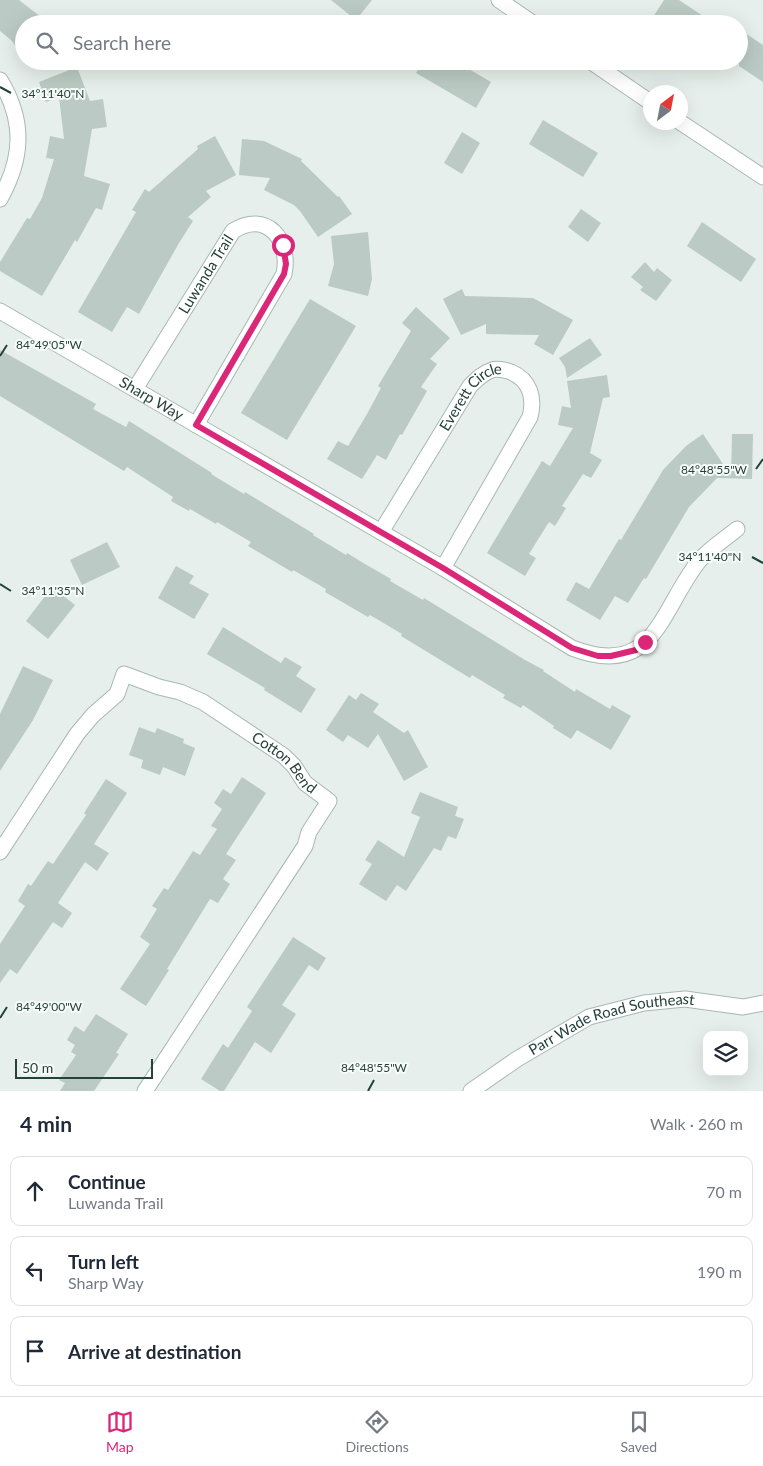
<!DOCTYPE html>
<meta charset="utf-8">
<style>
body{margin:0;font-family:Lato,sans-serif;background:#f2f2f3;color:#1f2937}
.controls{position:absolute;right:15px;bottom:15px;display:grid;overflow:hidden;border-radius:10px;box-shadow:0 5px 20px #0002}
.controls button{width:45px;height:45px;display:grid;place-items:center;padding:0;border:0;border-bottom:1px solid #e0e1e3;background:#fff;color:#1f2937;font:25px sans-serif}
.compass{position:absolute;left:643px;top:85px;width:45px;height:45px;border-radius:50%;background:#fff;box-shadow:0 5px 20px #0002;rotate:32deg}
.scale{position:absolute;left:15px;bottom:12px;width:138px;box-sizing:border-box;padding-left:5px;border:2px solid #24423a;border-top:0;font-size:14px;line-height:18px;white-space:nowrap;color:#24423a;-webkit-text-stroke:4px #f7fbf9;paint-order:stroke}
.stop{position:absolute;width:15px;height:15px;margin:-11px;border:4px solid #db2777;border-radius:50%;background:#fff}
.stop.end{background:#db2777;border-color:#fff;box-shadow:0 1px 5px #0008}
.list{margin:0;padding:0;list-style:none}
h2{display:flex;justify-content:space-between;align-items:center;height:65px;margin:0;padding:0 20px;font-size:21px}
h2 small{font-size:16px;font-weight:400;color:#747a83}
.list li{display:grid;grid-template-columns:32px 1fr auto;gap:15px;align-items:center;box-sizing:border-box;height:70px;margin:0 10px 10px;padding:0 10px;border:1px solid #e0e1e3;border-radius:10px}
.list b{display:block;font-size:19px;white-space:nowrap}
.list p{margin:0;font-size:16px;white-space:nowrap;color:#747a83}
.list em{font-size:16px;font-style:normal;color:#747a83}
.icon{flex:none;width:28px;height:28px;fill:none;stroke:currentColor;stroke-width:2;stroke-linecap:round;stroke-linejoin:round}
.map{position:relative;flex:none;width:763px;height:1091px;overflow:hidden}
.search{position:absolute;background:#fff;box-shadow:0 5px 20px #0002;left:15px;right:15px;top:15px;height:55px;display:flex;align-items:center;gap:12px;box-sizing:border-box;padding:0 18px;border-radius:28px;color:#747a83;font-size:19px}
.sheet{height:305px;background:#fff}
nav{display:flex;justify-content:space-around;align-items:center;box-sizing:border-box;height:70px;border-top:1px solid #e0e1e3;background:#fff;font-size:14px;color:#747a83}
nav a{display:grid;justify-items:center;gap:2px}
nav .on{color:#db2777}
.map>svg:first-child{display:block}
.building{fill:#bbcac4}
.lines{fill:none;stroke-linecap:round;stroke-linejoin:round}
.minor-casing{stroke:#a8b8b2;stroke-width:17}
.minor{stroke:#fff;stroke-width:15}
.route{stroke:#db2777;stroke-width:6}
.ticks{fill:none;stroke:#24423a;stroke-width:2}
.labels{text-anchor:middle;stroke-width:4;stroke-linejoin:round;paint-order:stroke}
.street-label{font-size:15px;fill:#24423a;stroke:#f7fbf9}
.ticks-label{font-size:12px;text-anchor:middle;fill:#24423a;stroke:#f7fbf9;stroke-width:4;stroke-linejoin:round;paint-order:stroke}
</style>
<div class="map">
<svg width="763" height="1091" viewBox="0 0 763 1091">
<rect width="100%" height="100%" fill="#e6efeb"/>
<g class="building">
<polygon points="0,0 19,0 50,24 24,24 24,57 11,40 0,31"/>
<polygon points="331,0 372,0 356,20"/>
<polygon points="664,0 679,0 715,24 663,24 653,17"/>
<polygon points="739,29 763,45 763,82 739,66"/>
<polygon points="423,61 455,61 491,82 476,108 416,73"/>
<polygon points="77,67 90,101 103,99 107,127 92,129 84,176 110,184 102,210 96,208 77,242 75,240 42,296 0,271 0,262 27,218 30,219 42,198 54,159 46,158 50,136 64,139 59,97 46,102 39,82"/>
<polygon points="543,120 598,153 583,177 529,144"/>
<polygon points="462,132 480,143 462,174 444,163"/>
<polygon points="215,136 236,175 206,191 211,197 188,217 193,221 179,243 139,314 127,307 112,332 78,312 136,212 132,210 145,189 149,192 198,149 197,146"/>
<polygon points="242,139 264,141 302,159 301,161 338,197 339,196 352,214 318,237 300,211 294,205 264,190 270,178 239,175"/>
<polygon points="581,209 601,223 588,242 568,227"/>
<polygon points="702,222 756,259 741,282 687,246"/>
<polygon points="368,232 372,279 368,296 328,286 334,264 331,236"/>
<polygon points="645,262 654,272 657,268 672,280 656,301 640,290 643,287 631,277"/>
<polygon points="462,289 465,296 533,298 573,320 553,355 534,344 539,335 486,334 486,324 461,335 443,299"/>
<polygon points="310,299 356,326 287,440 241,413"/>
<polygon points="416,307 450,338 430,359 437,364 421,387 427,391 402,435 400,434 386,460 377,455 362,479 327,459 338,441 348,446 367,414 381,388 378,386 411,331 402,323"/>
<polygon points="590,338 602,355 567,378 565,367 559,358"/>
<polygon points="0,350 96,404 93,409 126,427 129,421 212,473 211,474 244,494 245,492 314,534 313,535 346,555 347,553 365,564 391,579 390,581 423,600 424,598 525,660 544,670 543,671 575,692 576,689 610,709 612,705 631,716 611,750 577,730 571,739 553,728 554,726 523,705 521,708 503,698 505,695 472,675 470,678 401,636 402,634 370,615 368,617 325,592 326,589 293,570 292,572 248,546 251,542 217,522 216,524 190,509 189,511 171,501 173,497 127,467 124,471 0,396"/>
<polygon points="607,375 610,397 603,398 590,453 602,460 591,478 583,474 562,506 566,508 555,526 549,522 529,554 536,558 525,576 487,553 542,461 550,466 573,428 558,425 562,406 571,408 567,381"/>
<polygon points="703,434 731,476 732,434 753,434 752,479 717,478 689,507 646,579 644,578 628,603 615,596 600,620 566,600 576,582 589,589 619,539 621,540 663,470 686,446"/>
<polygon points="107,542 120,567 82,585 70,560"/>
<polygon points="176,566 194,576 189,583 209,594 194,619 158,598"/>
<polygon points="52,587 75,605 48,639 26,621"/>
<polygon points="223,627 281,663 285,657 302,667 296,676 316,689 301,713 264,690 265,688 207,654"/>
<polygon points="23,666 53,680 33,720 0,771 0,714"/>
<polygon points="361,693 379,704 373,712 404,733 408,730 428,767 404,781 378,734 368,748 348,735 343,742 326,730 349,695 356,700"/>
<polygon points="139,727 155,733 157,728 184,739 183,743 195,748 185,776 163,767 160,775 141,768 143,760 129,755"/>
<polygon points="242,777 266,793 226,854 236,860 223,879 230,884 218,903 210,899 167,969 169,970 146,1006 120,989 150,944 140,937 157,909 152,906 164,888 168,890 193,851 200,855 217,829 211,826 222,809 214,803 223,789 231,794"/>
<polygon points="106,779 127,793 94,844 109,853 97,871 85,862 58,903 72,913 62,928 53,922 17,974 10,969 0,983 0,944 25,906 18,901 28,884 31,886 48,861 53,864 86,815 84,813"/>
<polygon points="420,792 458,807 455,816 464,819 456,839 448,836 441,851 434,848 406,891 397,885 386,901 359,884 372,864 365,860 378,840 404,857 420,817 411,813"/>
<polygon points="293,937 326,958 318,971 309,965 282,1005 296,1014 271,1053 255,1042 224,1091 220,1091 201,1079 223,1044 228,1048 252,1011 247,1007"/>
<polygon points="96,1014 128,1034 116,1053 119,1054 94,1091 60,1091 65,1083 59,1080 76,1055 71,1052 75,1045 67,1040 75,1026 84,1032"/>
</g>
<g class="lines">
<g class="minor-casing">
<g id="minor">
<polyline points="499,0 534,24"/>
<polyline points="590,61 650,102"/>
<path d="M0 80C25 121 23 158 0 199"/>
<polyline points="680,122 763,177"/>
<path id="s1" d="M0 311 443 568 572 648C655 680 660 610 699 561 709 549 725 539 737 529"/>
<path id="s2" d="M135 389 233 231C267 210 291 240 284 274L196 425"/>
<path id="s3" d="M381 532 470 386C477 379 483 373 492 370 498 368 505 370 511 372 530 380 535 398 530 417L443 568"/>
<path id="s4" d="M0 852 77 734 93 715 117 694 124 674 159 687 180 692 203 702 284 756 294 766 305 783 329 801 309 832 305 846 145 1091"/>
<path id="s5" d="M471 1091 517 1059 589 1017 644 1003 685 999 743 1007 763 1003"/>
</g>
</g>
<use href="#minor" class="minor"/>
</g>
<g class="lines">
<polyline class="route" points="283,245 286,264 284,274 196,425 443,568 572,648 598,656 611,656 636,650 645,642"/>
</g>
<path class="ticks" d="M0 87 11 93M0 356 7 345M756 469 763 459M752 557 763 563M0 584 11 591M0 1018 7 1007M368 1091 374 1080"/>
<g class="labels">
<g class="street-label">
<text dy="5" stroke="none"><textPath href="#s2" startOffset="135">Luwanda Trail</textPath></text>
<text dy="5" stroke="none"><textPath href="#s1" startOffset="175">Sharp Way</textPath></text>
<text dy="5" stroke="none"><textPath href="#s3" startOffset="164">Everett Circle</textPath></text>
<text dy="5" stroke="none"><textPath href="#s4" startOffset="405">Cotton Bend</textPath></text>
<text dy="5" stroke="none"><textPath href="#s5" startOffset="159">Parr Wade Road Southeast</textPath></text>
</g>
</g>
<g class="ticks-label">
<text x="53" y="98">34°11'40"N</text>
<text x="49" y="349">84°49'05"W</text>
<text x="714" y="474">84°48'55"W</text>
<text x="710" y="561">34°11'40"N</text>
<text x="53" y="595">34°11'35"N</text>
<text x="49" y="1011">84°49'00"W</text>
<text x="374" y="1072">84°48'55"W</text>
</g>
</svg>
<div class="controls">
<button><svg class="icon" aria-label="layers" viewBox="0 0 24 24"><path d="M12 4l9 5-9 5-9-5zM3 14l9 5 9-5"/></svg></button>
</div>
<svg class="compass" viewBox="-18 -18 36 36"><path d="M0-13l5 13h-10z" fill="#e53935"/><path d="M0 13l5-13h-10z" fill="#747a83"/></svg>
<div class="scale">50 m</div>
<div class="stop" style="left:283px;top:245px"></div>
<div class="stop end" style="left:645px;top:642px"></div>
<div class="search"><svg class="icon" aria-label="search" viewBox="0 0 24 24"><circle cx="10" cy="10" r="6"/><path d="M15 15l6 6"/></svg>Search here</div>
</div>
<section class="sheet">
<h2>4 min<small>Walk · 260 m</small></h2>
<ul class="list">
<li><svg class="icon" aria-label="ahead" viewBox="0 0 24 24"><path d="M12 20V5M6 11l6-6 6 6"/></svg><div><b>Continue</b><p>Luwanda Trail</p></div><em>70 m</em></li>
<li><svg class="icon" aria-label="left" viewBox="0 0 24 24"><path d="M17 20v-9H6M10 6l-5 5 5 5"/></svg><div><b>Turn left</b><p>Sharp Way</p></div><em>190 m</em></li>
<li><svg class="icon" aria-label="arrive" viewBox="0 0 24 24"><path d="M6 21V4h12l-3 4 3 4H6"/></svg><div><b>Arrive at destination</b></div></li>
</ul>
</section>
<nav>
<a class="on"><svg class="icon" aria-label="map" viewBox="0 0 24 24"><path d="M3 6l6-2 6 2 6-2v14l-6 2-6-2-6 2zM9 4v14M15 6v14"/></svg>Map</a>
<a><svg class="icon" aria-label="directions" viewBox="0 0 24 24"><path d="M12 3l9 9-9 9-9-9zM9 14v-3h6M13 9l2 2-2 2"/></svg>Directions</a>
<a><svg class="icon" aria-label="saved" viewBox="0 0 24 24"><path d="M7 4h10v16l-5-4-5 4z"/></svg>Saved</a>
</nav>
